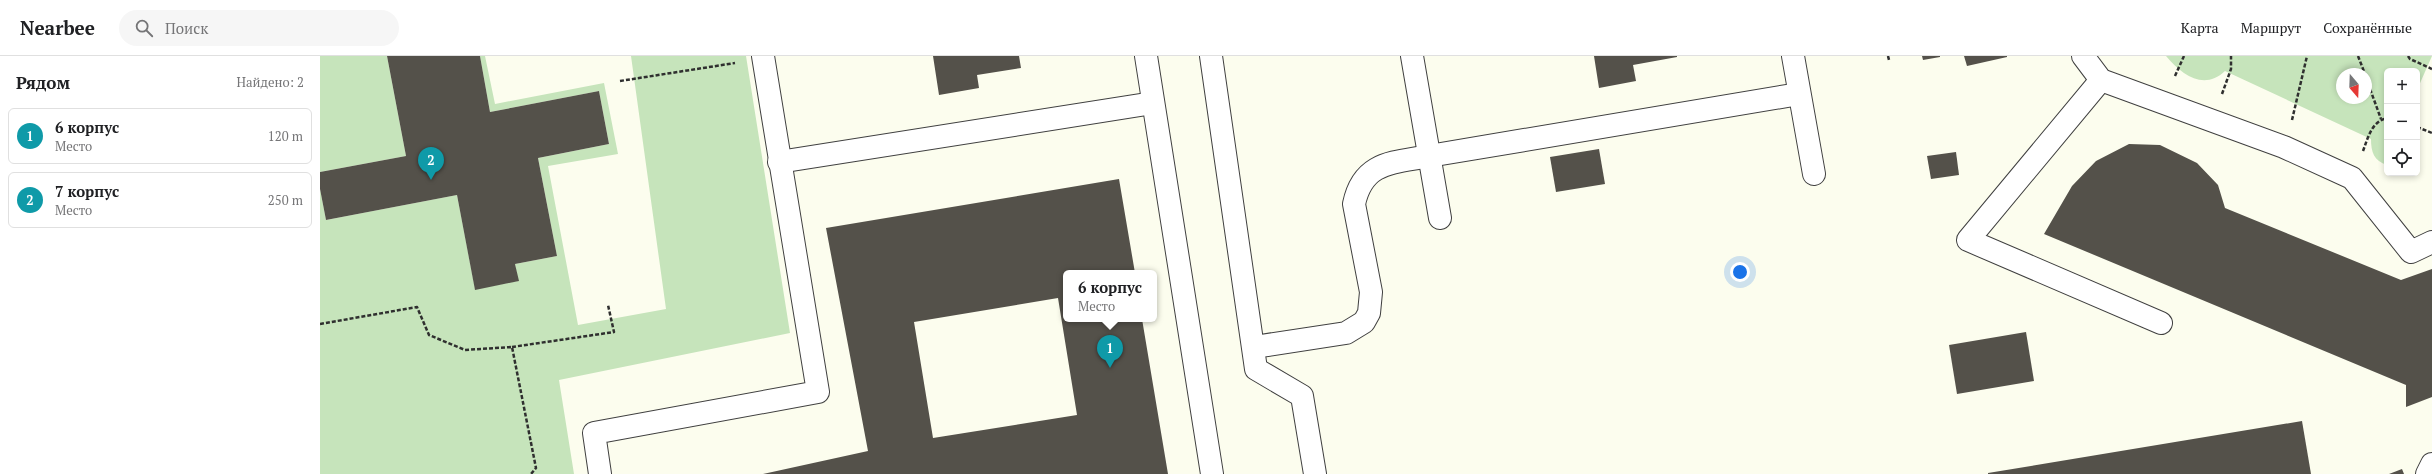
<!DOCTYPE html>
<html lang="ru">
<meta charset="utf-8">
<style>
body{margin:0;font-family:"PT Serif",serif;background:#f6f6f6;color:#202124}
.controls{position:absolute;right:12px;top:12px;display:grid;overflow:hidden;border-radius:6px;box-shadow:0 2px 6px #0003}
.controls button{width:36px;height:36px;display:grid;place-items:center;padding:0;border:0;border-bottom:1px solid #e0e0e0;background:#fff;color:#202124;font:20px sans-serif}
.compass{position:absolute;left:2016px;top:12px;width:36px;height:36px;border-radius:50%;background:#fff;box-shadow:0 2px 6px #0003;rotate:161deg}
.you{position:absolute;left:1420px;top:216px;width:14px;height:14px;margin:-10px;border:3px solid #fff;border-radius:50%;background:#1a73e8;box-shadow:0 0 0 6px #1a73e833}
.badge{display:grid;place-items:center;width:26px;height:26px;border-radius:50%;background:#0b8043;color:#fff;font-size:13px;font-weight:700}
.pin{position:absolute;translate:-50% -33px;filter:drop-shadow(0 1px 2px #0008)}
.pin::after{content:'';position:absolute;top:21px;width:14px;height:12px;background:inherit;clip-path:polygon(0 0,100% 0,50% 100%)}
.popup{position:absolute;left:743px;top:214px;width:94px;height:52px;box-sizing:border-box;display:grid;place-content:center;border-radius:6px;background:#fff;filter:drop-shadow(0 1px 3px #0005);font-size:13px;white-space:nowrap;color:#757577}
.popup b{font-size:15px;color:#202124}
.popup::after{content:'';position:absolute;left:50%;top:100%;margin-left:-8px;border:8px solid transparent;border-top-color:#fff}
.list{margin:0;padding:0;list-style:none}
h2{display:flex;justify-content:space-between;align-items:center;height:52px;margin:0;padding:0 16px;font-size:17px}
h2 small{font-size:13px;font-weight:400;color:#757577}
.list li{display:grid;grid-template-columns:26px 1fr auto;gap:12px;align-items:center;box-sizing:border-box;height:56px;margin:0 8px 8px;padding:0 8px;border:1px solid #e0e0e0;border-radius:6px}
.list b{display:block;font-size:15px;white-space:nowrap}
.list p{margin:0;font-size:13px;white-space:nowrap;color:#757577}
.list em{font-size:13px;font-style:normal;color:#757577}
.icon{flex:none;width:22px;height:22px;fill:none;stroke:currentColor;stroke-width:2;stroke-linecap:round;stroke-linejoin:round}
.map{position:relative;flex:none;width:2112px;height:418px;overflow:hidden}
header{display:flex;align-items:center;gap:24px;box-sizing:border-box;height:56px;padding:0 20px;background:#fff;border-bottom:1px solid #e0e0e0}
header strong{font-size:19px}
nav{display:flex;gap:22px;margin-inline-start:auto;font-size:14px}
.search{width:280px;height:36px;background:#f6f6f6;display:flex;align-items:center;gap:10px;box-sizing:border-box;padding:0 14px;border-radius:22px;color:#757577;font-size:15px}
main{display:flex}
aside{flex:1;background:#fff}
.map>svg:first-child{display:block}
.green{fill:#c6e4bb;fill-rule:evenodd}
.building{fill:#54514a;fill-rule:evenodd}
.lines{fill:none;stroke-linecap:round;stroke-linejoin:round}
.minor-casing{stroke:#404040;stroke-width:24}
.path{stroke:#2f2f2f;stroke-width:2.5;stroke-dasharray:4 2;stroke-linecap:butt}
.minor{stroke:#fff;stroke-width:22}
</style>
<header>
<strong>Nearbee</strong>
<div class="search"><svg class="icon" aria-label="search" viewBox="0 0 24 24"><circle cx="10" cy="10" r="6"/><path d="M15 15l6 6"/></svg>Поиск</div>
<nav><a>Карта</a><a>Маршрут</a><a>Сохранённые</a></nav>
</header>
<main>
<aside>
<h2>Рядом<small>Найдено: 2</small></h2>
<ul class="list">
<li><span class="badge" style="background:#0f9aa8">1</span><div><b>6 корпус</b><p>Место</p></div><em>120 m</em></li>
<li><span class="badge" style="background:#0f9aa8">2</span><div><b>7 корпус</b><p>Место</p></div><em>250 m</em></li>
</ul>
</aside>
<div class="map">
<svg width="2112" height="418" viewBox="0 0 2112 418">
<rect width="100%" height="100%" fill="#fcfdee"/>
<g class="green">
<polygon points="0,0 67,0 86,100 0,116"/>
<polygon points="160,0 165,0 175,48 284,27 298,98 228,110 258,269 346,253 311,0 426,0 470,277 239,324 254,418 0,418 0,133 6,164 137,139 155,233 198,225 195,208 237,200 218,102 289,88 279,35 170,56"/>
<path d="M1846 0H2112L2097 34V15H2067V109C2054 105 2051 96 2051 83L1905 15C1884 35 1862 19 1846 0ZM2022 18H2046V42H2022Z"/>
</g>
<g class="building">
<polygon points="67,0 160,0 170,56 279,35 289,88 218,102 237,200 195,208 199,225 155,234 137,139 6,164 0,133 0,116 86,100"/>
<polygon points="613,0 699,0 701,12 657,19 659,32 619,39"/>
<polygon points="1274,0 1357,0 1357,1 1313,9 1316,25 1279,32"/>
<polygon points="1602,0 1620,0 1620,1 1603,4"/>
<polygon points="1644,0 1687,0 1687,1 1647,10"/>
<polygon points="1809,88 1840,89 1877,107 1898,129 1905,152 2081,224 2112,213 2112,341 2086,351 2086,329 1724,178 1752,130 1776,105"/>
<polygon points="1279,93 1285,128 1236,136 1230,101"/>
<polygon points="1636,96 1639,119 1611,123 1607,100"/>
<path d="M799 123 815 217H746V263H822L848 418H443L548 395 506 172ZM738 242 757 359 613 382 594 266Z"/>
<polygon points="1706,276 1714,325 1637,338 1629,289"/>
<polygon points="1982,365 1991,418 1668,418 1668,417"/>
<polygon points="2082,413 2084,418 2069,418"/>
</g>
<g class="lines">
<g class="minor-casing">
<g id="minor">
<polyline points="826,0 892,418"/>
<polyline points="891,0 936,313 982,340 995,418"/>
<polyline points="1092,0 1120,162"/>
<polyline points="1473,0 1494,118"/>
<polyline points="1763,0 1781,24 1964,91 2032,122 2091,196 2112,186"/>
<polyline points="1781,24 1648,184 1841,267"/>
<polyline points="459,106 833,47"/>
<path d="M934 291 1026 277 1044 266 1049 257 1051 236 1034 148C1043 105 1073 107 1109 100L1479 38"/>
<polyline points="280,418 274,377 498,336 443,0"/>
<polyline points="2107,418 2112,408"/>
</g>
</g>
<g class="path">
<polyline points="1568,0 1569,4"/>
<polyline points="2038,0 2045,18"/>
<polyline points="2088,0 2090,3 2112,13"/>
<polyline points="1855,20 1864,0"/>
<polyline points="2046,22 2061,63"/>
<polyline points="300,25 415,7"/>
<polyline points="1902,38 1911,13 1911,0"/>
<polyline points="1972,64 1987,0"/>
<polyline points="2097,71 2112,77"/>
<path d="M2043 95C2048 82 2051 66 2067 62"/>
<polyline points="0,268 97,251 109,279 145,294 192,291 216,412 211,418"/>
<polyline points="192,291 294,276 288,249"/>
</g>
<use href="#minor" class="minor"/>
</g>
</svg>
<div class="controls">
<button>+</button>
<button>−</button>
<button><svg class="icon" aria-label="locate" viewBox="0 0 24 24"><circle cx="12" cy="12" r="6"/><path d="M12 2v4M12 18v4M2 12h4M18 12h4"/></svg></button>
</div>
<svg class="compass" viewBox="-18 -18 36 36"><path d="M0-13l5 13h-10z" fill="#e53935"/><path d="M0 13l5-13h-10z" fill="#757577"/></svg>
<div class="you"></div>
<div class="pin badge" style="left:790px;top:312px;background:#0f9aa8">1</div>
<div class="popup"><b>6 корпус</b>Место</div>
<div class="pin badge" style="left:111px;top:124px;background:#0f9aa8">2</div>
</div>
</main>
